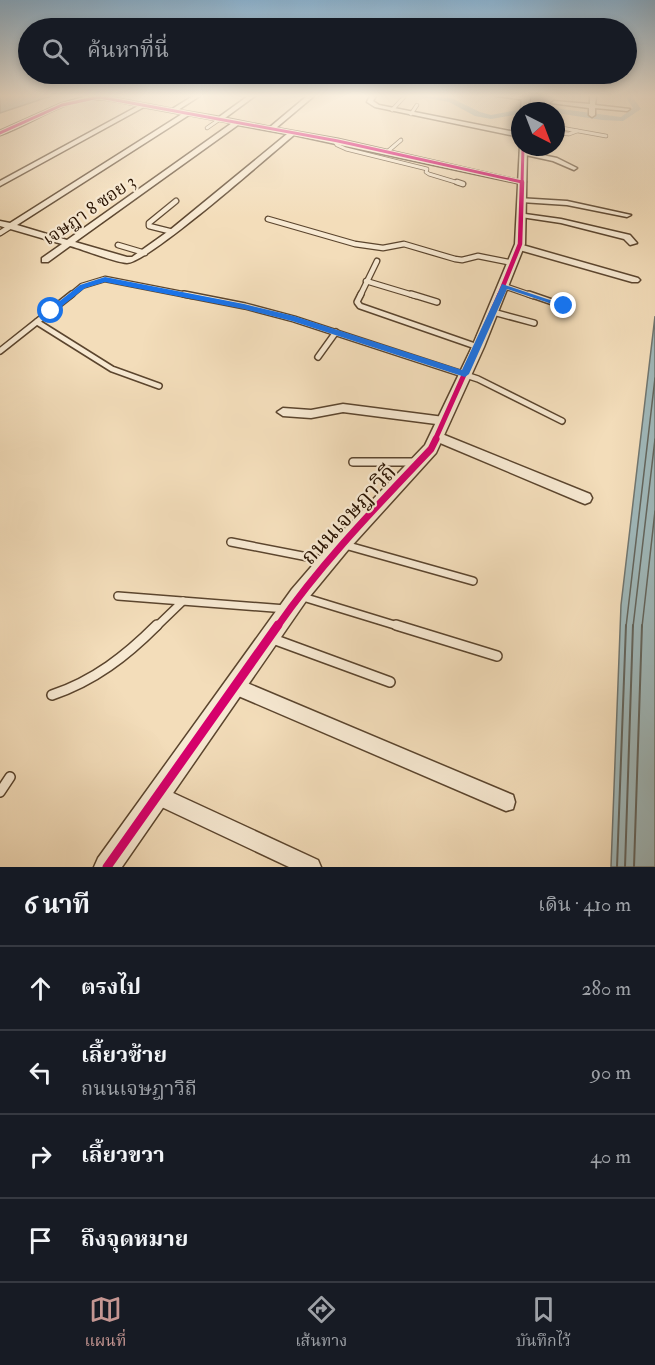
<!DOCTYPE html>
<html lang="th">
<meta charset="utf-8">
<style>
body{margin:0;font-family:"IM FELL Double Pica","Noto Serif Thai",serif;background:#20242c;color:#f1f3f6}
.compass{position:absolute;left:511px;top:102px;width:54px;height:54px;border-radius:50%;background:#171b24;box-shadow:0 3px 9px #0003;rotate:138deg}
.stop{position:absolute;width:18px;height:18px;margin:-14px;border:4px solid #1a73e8;border-radius:50%;background:#fff}
.stop.end{background:#1a73e8;border-color:#fff;box-shadow:0 2px 6px #0008}
.list{margin:0;padding:0;list-style:none}
h2{display:flex;justify-content:space-between;align-items:center;height:78px;margin:0;padding:0 24px;font-size:26px}
h2 small{font-size:20px;font-weight:400;color:#9ea1a6}
.list li{display:grid;grid-template-columns:39px 1fr auto;gap:18px;align-items:center;box-sizing:border-box;height:84px;padding:0 24px;border-top:2px solid #363941}
.list b{display:block;font-size:22px;white-space:nowrap}
.list p{margin:0;font-size:20px;white-space:nowrap;color:#9ea1a6}
.list em{font-size:20px;font-style:normal;color:#9ea1a6}
.icon{flex:none;width:33px;height:33px;fill:none;stroke:currentColor;stroke-width:2;stroke-linecap:round;stroke-linejoin:round}
.map{position:relative;flex:none;width:655px;height:867px;overflow:hidden}
.search{position:absolute;background:#171b24;box-shadow:0 3px 9px #0003;left:18px;right:18px;top:18px;height:66px;display:flex;align-items:center;gap:15px;box-sizing:border-box;padding:0 21px;border-radius:33px;color:#9ea1a6;font-size:22px}
.sheet{height:414px;background:#171b24}
nav{display:flex;justify-content:space-around;align-items:center;box-sizing:border-box;height:84px;border-top:2px solid #363941;background:#171b24;font-size:16px;color:#9ea1a6}
nav a{display:grid;justify-items:center;gap:3px}
nav .on{color:#c59692}
.map>svg:first-child{display:block}
.water{fill:#a0b9bb;stroke:#707670;stroke-width:1.5}
.lines{fill:none;stroke-linecap:round;stroke-linejoin:round}
.shore-far1{stroke:#64665e;stroke-width:1.5}
.shore{stroke:#64665e;stroke-width:2}
.canal{fill:#a0b9bb;fill-rule:evenodd}
.service-far4-casing{stroke:#5b452e;stroke-width:4.5}
.service-far3-casing{stroke:#5b452e;stroke-width:7}
.service-far2-casing{stroke:#5b452e;stroke-width:8}
.service-far1-casing{stroke:#5b452e;stroke-width:10}
.service-casing{stroke:#5b452e;stroke-width:12}
.minor-casing{stroke:#5b452e;stroke-width:3}
.tertiary-casing{stroke:#5b452e;stroke-width:3}
.service-far4{stroke:#f7e9d2;stroke-width:3}
.service-far3{stroke:#f7e9d2;stroke-width:4.5}
.service-far2{stroke:#f7e9d2;stroke-width:5}
.service-far1{stroke:#f7e9d2;stroke-width:7}
.service{stroke:#f7e9d2;stroke-width:9}
.minor{fill:#f7e9d2;fill-rule:evenodd}
.tertiary{fill:#f7e9d2;fill-rule:evenodd}
.cycleway-far4-casing{stroke:#f7e9d2;stroke-width:5}
.cycleway-far3-casing{stroke:#f7e9d2;stroke-width:7}
.cycleway-far2-casing{stroke:#f7e9d2;stroke-width:8}
.cycleway-far1-casing{stroke:#f7e9d2;stroke-width:10}
.cycleway-casing{stroke:#f7e9d2;stroke-width:13}
.cycleway-far4{stroke:#d6006c;stroke-width:3}
.cycleway-far3{stroke:#d6006c;stroke-width:4.5}
.cycleway-far2{stroke:#d6006c;stroke-width:5}
.cycleway-far1{stroke:#d6006c;stroke-width:7}
.cycleway{stroke:#d6006c;stroke-width:9}
.route{fill:#1a73e8}
.labels{text-anchor:middle;stroke-width:4.5;stroke-linejoin:round;paint-order:stroke}
.far-street-label{font-size:18px;fill:#281200;stroke:#f7e9d2}
.street-label{font-size:22px;fill:#281200;stroke:#f7e9d2}
</style>
<div class="map">
<svg width="655" height="867" viewBox="0 0 655 867">
<rect width="100%" height="100%" fill="#f3ddba"/>
<filter id="stains"><feTurbulence type="fractalNoise" baseFrequency=".00333" numOctaves="4"/><feColorMatrix values="0 0 0 0 .2 0 0 0 0 .09 0 0 0 0 .02 0 0 0 .5 -.17"/></filter>
<radialGradient id="worn" r=".72"><stop offset=".6" stop-color="#630" stop-opacity="0"/><stop offset="1" stop-color="#630" stop-opacity=".3"/></radialGradient>
<g class="water">
<polygon points="0,96 51,96 0,113"/>
<polygon points="655,316 655,867 611,867 621,605"/>
</g>
<g class="lines">
<g class="shore-far1">
<polyline points="626,627 655,378"/>
<polyline points="633,627 655,439"/>
<polyline points="642,627 655,511"/>
</g>
<g class="shore">
<polyline points="617,867 626,625"/>
<polyline points="625,867 633,625"/>
<polyline points="634,867 642,625"/>
</g>
<polygon class="canal" points="416,96 451,98 480,112 491,115 539,106 621,117 633,108 625,96 632,96 641,109 623,121 602,120 556,113 556,111 520,111 520,114 491,119 475,116 449,102"/>
<g class="service-far4-casing">
<g id="service-far4">
<polyline points="392,110 404,97"/>
<polyline points="411,114 417,105"/>
<polyline points="556,127 606,136"/>
<polyline points="207,128 220,119"/>
<polyline points="556,133 569,134 577,131"/>
<polyline points="334,140 337,145 346,149 427,169 426,172 429,174 462,184"/>
<polyline points="387,152 401,140"/>
</g>
</g>
<g class="service-far3-casing">
<g id="service-far3">
<polyline points="457,182 463,184"/>
<polyline points="268,219 355,244 383,248 404,244 455,259 462,260 478,256 513,263"/>
<polyline points="173,232 149,226 149,223 176,201"/>
<polyline points="0,233 11,226"/>
<polyline points="118,245 145,253"/>
<polyline points="366,281 416,296"/>
<polyline points="504,286 533,296"/>
<polyline points="70,296 82,286 105,279 192,296"/>
<polyline points="360,296 377,261"/>
</g>
</g>
<g class="service-far2-casing">
<g id="service-far2">
<polyline points="184,294 245,306 294,319 478,379 562,421"/>
<polyline points="361,294 357,302 360,306 478,347"/>
<polyline points="411,294 437,302"/>
<polyline points="529,294 564,306"/>
<polyline points="493,312 534,323"/>
<polyline points="37,322 112,369 159,386"/>
<polyline points="0,351 72,294"/>
<polyline points="318,357 336,332"/>
</g>
</g>
<g class="service-far1-casing">
<g id="service-far1">
<polyline points="353,462 417,462"/>
<polyline points="231,542 323,560"/>
<polyline points="345,545 473,581"/>
<polyline points="118,596 286,609"/>
<polyline points="303,597 401,627"/>
<polyline points="156,627 183,601"/>
</g>
</g>
<g class="service-casing">
<g id="service">
<polyline points="396,625 497,656"/>
<polyline points="273,639 390,682"/>
<path d="M52 695C94 681 126 656 157 625"/>
<polyline points="0,792 10,777"/>
</g>
</g>
<g class="minor-casing">
<g id="minor">
<path d="M87 96H104L172 109 193 96H200L178 110 219 117 248 96H255L225 118 270 127 307 96H314L276 128 338 139 526 182 522 184 294 135C270 155 148 263 127 263 113 262 85 250 70 246L48 262H42V258L62 244 0 226V221L10 223 182 114 144 107 0 186V181L138 106C125 103 110 99 96 99 61 100 32 124 0 135V131L60 104ZM189 115 232 123 67 240 17 225ZM238 125 287 134 170 230 132 257H127L75 242Z"/>
<polygon points="370,96 376,96 373,101 379,105 520,133 520,137 375,107 367,102"/>
<polygon points="497,96 525,96 529,98 526,100"/>
<polygon points="590,96 596,96 595,105 630,109 627,111 595,108 595,115 592,117 589,115 589,108 551,103 554,101 590,104"/>
<polygon points="523,151 557,158 577,168 574,170 553,161 521,154 520,153"/>
<polygon points="518,198 567,201 631,215 627,217 567,205 521,202 518,202"/>
<polygon points="518,213 561,219 630,235 637,243 630,245 624,239 561,223 521,217 518,217"/>
<polygon points="519,244 638,278 640,280 638,282 632,282 516,249 515,247"/>
<polygon points="343,404 444,417 450,421 444,425 343,412 311,418 283,416 277,412 283,408 311,410"/>
<polygon points="437,432 590,494 592,498 590,502 585,504 580,502 433,440 431,437 433,434"/>
<polygon points="235,678 513,795 515,802 513,809 506,811 229,692 227,686 229,680"/>
<polygon points="158,786 318,860 321,867 289,867 151,802 149,795 151,788"/>
</g>
</g>
<g class="tertiary-casing">
<g id="tertiary">
<polygon points="522,96 530,96 529,111 521,111"/>
<polygon points="520,145 527,147 525,244 484,347 436,453 348,550 306,601 122,867 94,867 98,858 292,589 336,538 425,445 472,347 515,244"/>
</g>
</g>
<use href="#service-far4" class="service-far4"/>
<use href="#service-far3" class="service-far3"/>
<use href="#service-far2" class="service-far2"/>
<use href="#service-far1" class="service-far1"/>
<use href="#service" class="service"/>
<use href="#minor" class="minor"/>
<use href="#tertiary" class="tertiary"/>
<g class="cycleway-far4-casing">
<g id="cycleway-far4">
<polyline points="0,133 62,105 99,97 338,141 522,182"/>
<polyline points="522,184 523,147"/>
</g>
</g>
<g class="cycleway-far3-casing">
<polyline id="cycleway-far3" points="499,296 520,244 522,182"/>
</g>
<g class="cycleway-far2-casing">
<polyline id="cycleway-far2" points="435,440 500,294"/>
</g>
<g class="cycleway-far1-casing">
<path id="cycleway-far1" d="M277 627C322 562 377 506 431 449L436 439"/>
</g>
<g class="cycleway-casing">
<polyline id="cycleway" points="107,867 278,625"/>
</g>
<use href="#cycleway-far4" class="cycleway-far4"/>
<use href="#cycleway-far3" class="cycleway-far3"/>
<use href="#cycleway-far2" class="cycleway-far2"/>
<use href="#cycleway-far1" class="cycleway-far1"/>
<use href="#cycleway" class="cycleway"/>
</g>
<linearGradient id="sky" x2="0" y2="1"><stop stop-color="#8bb6d6"/><stop offset="0.44" stop-color="#faf0e0"/><stop offset="1" stop-color="#faf0e0" stop-opacity="0"/></linearGradient>
<rect width="655" height="218" fill="url(#sky)"/>
<polygon class="route" points="105,277 244,304 294,316 462,370 502,284 568,306 561,307 507,289 469,374 465,377 292,321 244,309 105,282 85,288 53,313 47,311 80,285"/>
<g class="labels">
<g class="far-street-label">
<text transform="translate(89 210) rotate(-35)" y="6">เจษฎา 8 ซอย 3</text>
</g>
<g class="street-label">
<text transform="translate(348 514) rotate(-47)" y="8">ถนนเจษฎาวิถี</text>
</g>
</g>
<rect width="100%" height="100%" filter="url(#stains)"/>
<rect width="100%" height="100%" fill="url(#worn)"/>
</svg>
<svg class="compass" viewBox="-18 -18 36 36"><path d="M0-13l5 13h-10z" fill="#e53935"/><path d="M0 13l5-13h-10z" fill="#9ea1a6"/></svg>
<div class="stop" style="left:51px;top:311px"></div>
<div class="stop end" style="left:564px;top:306px"></div>
<div class="search"><svg class="icon" aria-label="search" viewBox="0 0 24 24"><circle cx="10" cy="10" r="6"/><path d="M15 15l6 6"/></svg>ค้นหาที่นี่</div>
</div>
<section class="sheet">
<h2>6 นาที<small>เดิน · 410 m</small></h2>
<ul class="list">
<li><svg class="icon" aria-label="ahead" viewBox="0 0 24 24"><path d="M12 20V5M6 11l6-6 6 6"/></svg><div><b>ตรงไป</b></div><em>280 m</em></li>
<li><svg class="icon" aria-label="left" viewBox="0 0 24 24"><path d="M17 20v-9H6M10 6l-5 5 5 5"/></svg><div><b>เลี้ยวซ้าย</b><p>ถนนเจษฎาวิถี</p></div><em>90 m</em></li>
<li><svg class="icon" aria-label="right" viewBox="0 0 24 24"><path d="M7 20v-9h11M14 6l5 5-5 5"/></svg><div><b>เลี้ยวขวา</b></div><em>40 m</em></li>
<li><svg class="icon" aria-label="arrive" viewBox="0 0 24 24"><path d="M6 21V4h12l-3 4 3 4H6"/></svg><div><b>ถึงจุดหมาย</b></div></li>
</ul>
</section>
<nav>
<a class="on"><svg class="icon" aria-label="map" viewBox="0 0 24 24"><path d="M3 6l6-2 6 2 6-2v14l-6 2-6-2-6 2zM9 4v14M15 6v14"/></svg>แผนที่</a>
<a><svg class="icon" aria-label="directions" viewBox="0 0 24 24"><path d="M12 3l9 9-9 9-9-9zM9 14v-3h6M13 9l2 2-2 2"/></svg>เส้นทาง</a>
<a><svg class="icon" aria-label="saved" viewBox="0 0 24 24"><path d="M7 4h10v16l-5-4-5 4z"/></svg>บันทึกไว้</a>
</nav>
